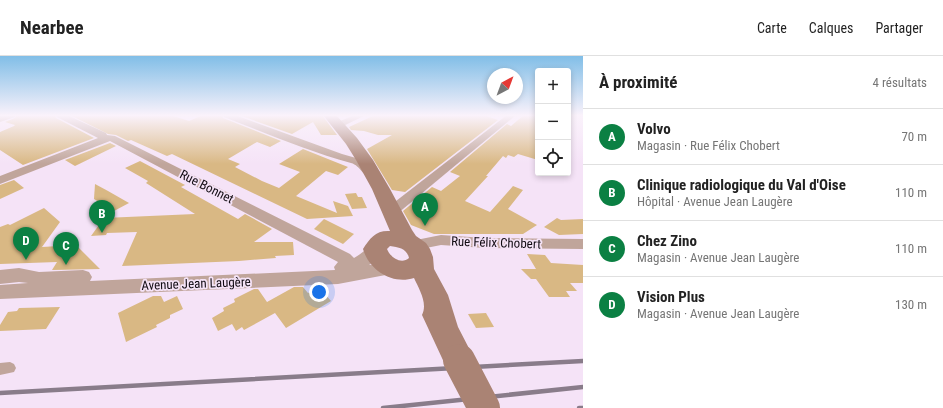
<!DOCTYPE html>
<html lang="fr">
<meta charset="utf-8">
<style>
body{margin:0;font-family:"Roboto Condensed",sans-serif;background:#f2f2f2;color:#222}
.controls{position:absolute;right:12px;top:12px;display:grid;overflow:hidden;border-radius:4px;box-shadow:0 2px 6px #0003}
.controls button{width:36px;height:36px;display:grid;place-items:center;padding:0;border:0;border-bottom:1px solid #e0e0e0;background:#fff;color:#222;font:20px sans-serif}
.compass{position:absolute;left:487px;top:12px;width:36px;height:36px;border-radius:50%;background:#fff;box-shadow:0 2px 6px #0003;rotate:41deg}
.you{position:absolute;left:319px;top:236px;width:14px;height:14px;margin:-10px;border:3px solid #fff;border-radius:50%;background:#1a73e8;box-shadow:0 0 0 6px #1a73e833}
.badge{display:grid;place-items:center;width:26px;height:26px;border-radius:50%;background:#0b8043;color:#fff;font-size:13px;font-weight:700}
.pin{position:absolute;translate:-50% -33px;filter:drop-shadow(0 1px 2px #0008)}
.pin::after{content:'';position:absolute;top:21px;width:14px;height:12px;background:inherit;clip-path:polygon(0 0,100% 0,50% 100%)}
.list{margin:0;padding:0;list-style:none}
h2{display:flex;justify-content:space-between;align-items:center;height:52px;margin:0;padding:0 16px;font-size:17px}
h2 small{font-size:13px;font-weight:400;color:#767676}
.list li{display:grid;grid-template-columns:26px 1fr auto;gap:12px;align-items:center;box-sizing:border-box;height:56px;padding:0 16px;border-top:1px solid #e0e0e0}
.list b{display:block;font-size:15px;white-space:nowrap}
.list p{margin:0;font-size:13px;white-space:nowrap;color:#767676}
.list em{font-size:13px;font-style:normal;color:#767676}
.icon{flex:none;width:22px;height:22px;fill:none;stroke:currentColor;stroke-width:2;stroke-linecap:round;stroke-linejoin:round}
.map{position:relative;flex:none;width:583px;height:352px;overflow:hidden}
header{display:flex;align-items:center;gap:24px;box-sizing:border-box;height:56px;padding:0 20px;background:#fff;border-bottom:1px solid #e0e0e0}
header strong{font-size:19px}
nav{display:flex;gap:22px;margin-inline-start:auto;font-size:14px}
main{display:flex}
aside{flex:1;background:#fff}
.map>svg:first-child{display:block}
.building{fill:#d9b884}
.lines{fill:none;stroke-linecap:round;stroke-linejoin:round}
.lane{fill:#c0a59b;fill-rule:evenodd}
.street{fill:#c0a59b;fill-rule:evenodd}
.secondary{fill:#aa8374;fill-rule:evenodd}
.rail{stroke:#897c8a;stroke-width:4.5}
.secondary-bridge{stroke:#aa8374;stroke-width:32}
.labels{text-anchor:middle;stroke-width:3.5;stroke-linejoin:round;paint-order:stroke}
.street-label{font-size:13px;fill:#110b12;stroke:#f5e3f7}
</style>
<header>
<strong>Nearbee</strong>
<nav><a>Carte</a><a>Calques</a><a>Partager</a></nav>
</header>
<main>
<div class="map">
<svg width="583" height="352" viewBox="0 0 583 352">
<rect width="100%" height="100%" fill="#f5e3f7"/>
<g class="building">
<polygon points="17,59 55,59 56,62 94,82 23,109 0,94 0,76 14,70 15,69 5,66 15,62"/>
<polygon points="70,59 170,59 189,65 203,59 222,59 223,62 281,85 270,91 257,86 228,103 240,108 235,111 262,125 279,132 300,116 279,108 303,93 348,111 338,119 326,115 296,140 337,157 333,145 348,150 353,160 307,163 172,98 167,100 131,84 128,85 116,79 108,78"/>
<polygon points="239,59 322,59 337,79 321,79 313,66 292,78"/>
<polygon points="375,59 483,59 498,64 405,136 392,134 367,93 392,79 378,79 364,75 351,74 349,71"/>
<polygon points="524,59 538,59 538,104 518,98 514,101 508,99 506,102 503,100 486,120 488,120 465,145 490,156 513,130 523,134 508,153 537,169 523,178 434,178 411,169 403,155 432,131 441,135 460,120 450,116 507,68 511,70"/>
<polygon points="110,87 116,90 75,110 65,104"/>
<polygon points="140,105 185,129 181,131 238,163 245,158 272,173 254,186 293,186 294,199 275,200 276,202 239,205 122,210 137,176 107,177 106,179 91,180 104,162 195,158 146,127 148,125 125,112"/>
<polygon points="14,124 24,132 0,143 0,129"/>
<polygon points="95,128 108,135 129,147 114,155 94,143"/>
<polygon points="356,137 358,141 362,141 367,152 352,153 345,138"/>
<polygon points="44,152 60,166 42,191 76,189 100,213 52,214 57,206 0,208 0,171 8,168 10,169"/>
<polygon points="557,162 561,164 583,163 583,178 559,179 544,171"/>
<polygon points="324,163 354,178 343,188 314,173"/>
<polygon points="527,198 545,199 551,207 583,209 583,227 570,227 577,235 566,235 570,241 549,241 536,223 531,223 521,213 536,213"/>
<polygon points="294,231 303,231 308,237 319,231 331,245 286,272 275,257 244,274 242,271 236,275 232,268 218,275 212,262 224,255 223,252 235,246 234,243 254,233 258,233 267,246"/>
<polygon points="153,240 161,240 164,246 177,240 183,253 170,259 170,262 156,269 157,271 126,286 118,257"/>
<polygon points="60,251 46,273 0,275 0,269 8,256 17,255 19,252"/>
<polygon points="486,257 494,271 476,272 468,258"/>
</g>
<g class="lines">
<polygon class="lane" points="10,306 14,308 16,312 14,316 0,319 0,307"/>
<g class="street">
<polygon points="4,59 16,59 15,61 0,66 0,60"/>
<path d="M56 59H67L106 77 107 79 115 80 350 198 354 202C364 197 369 187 381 190L383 194 378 202 369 209 391 206 397 208 399 212 397 216 391 218 338 228 0 243V229L28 227 19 226 0 228V214L19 212 39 216 83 214 89 216 92 221 90 225 335 214 334 211 338 206 110 85 0 128V120L98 82 57 61Z"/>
<path d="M223 59H235L342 98 363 104 368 107 372 113 378 118 376 121C363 124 362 110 351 107 308 95 266 77 224 61Z"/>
<polygon points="355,59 366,59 341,71 338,72 333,69 335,67"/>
<polygon points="507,59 516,59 397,158 392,159 387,158 385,155 387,152"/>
<polygon points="441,179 485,182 583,183 583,193 485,192 441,189 421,193 405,191 403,187 405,183 411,182 421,183"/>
</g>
<path class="secondary" d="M323 59H336L357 82 373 104 390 133 412 174 416 180 426 187 430 193 433 201 434 213 448 239 458 271 475 304 470 315 459 319 448 315 422 259C428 247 419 233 414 222 392 229 369 214 363 193 370 182 376 174 390 175L372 133 356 104 346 88ZM390 190C399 191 407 193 409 202 401 209 390 201 387 193Z"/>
<g class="rail">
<polyline points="0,337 583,305"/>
<polyline points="383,352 583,331"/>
<polyline points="579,352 583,352"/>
</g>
<polyline class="secondary-bridge" points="459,304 484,352"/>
</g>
<linearGradient id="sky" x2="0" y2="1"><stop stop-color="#81bee7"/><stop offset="0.55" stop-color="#faf2fb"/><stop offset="1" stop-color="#faf2fb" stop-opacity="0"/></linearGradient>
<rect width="583" height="108" fill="url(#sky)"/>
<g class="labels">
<g class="street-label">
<text transform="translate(207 130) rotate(27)" y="5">Rue Bonnet</text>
<text transform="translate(496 186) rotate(2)" y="5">Rue Félix Chobert</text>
<text transform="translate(196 227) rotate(-2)" y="5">Avenue Jean Laugère</text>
</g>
</g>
</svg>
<div class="controls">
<button>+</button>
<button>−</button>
<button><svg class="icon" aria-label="locate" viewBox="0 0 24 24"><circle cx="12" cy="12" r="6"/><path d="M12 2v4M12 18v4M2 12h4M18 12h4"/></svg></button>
</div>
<svg class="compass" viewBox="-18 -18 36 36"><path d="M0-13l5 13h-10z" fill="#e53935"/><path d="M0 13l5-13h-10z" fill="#767676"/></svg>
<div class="you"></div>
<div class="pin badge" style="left:425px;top:170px">A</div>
<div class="pin badge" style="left:102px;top:177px">B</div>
<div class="pin badge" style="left:66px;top:209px">C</div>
<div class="pin badge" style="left:26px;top:204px">D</div>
</div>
<aside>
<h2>À proximité<small>4 résultats</small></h2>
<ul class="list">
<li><span class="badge">A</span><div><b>Volvo</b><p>Magasin · Rue Félix Chobert</p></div><em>70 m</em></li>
<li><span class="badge">B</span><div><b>Clinique radiologique du Val d'Oise</b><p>Hôpital · Avenue Jean Laugère</p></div><em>110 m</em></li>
<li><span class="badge">C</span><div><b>Chez Zino</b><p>Magasin · Avenue Jean Laugère</p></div><em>110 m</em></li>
<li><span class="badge">D</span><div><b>Vision Plus</b><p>Magasin · Avenue Jean Laugère</p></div><em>130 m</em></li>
</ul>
</aside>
</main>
